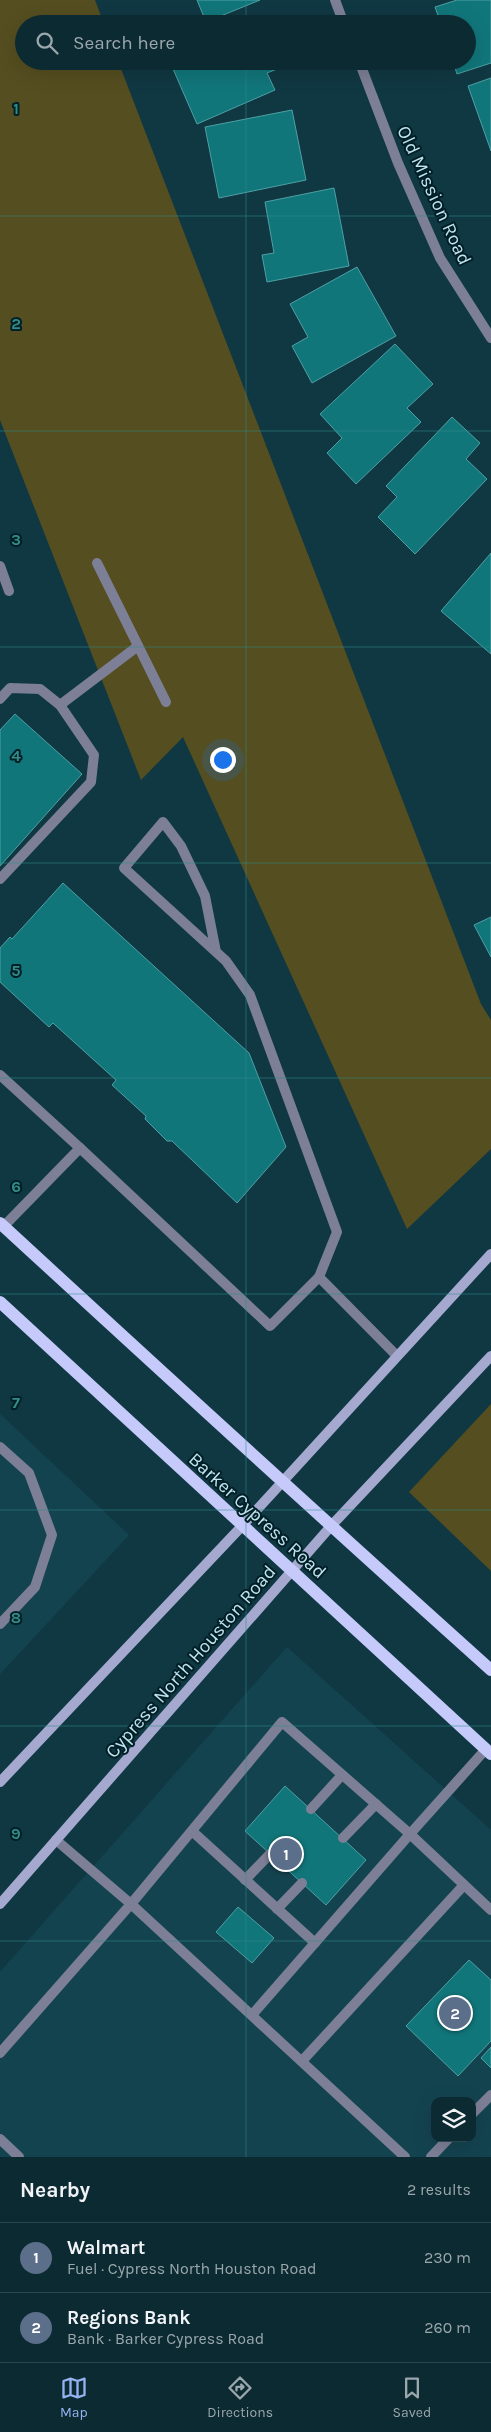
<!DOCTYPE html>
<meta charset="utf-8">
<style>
body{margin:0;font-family:Karla,sans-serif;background:#1a363e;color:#f1f3f6}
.controls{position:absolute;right:15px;bottom:15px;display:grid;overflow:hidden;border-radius:10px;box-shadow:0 5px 20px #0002}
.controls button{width:45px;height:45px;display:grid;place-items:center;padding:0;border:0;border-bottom:1px solid #2c464d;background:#0c2a32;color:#f1f3f6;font:25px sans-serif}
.you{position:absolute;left:222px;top:759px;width:18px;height:18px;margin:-12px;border:4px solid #fff;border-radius:50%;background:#1a73e8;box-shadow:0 0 0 8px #1a73e833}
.badge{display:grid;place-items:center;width:32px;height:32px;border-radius:50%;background:#95b2f1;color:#fff;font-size:16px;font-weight:700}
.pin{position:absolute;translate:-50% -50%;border:2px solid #fff;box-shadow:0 1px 5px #0006}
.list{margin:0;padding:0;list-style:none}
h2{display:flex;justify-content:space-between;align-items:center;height:65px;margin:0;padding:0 20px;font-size:21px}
h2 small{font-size:16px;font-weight:400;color:#9aa7ac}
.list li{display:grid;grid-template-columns:32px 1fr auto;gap:15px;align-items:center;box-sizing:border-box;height:70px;padding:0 20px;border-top:1px solid #2c464d}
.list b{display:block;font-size:19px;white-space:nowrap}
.list p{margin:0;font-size:16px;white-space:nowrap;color:#9aa7ac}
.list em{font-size:16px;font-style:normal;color:#9aa7ac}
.icon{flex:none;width:28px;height:28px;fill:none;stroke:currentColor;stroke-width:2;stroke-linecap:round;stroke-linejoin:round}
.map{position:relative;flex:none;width:491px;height:2157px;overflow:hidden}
.search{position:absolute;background:#0c2a32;box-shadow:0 5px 20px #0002;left:15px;right:15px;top:15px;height:55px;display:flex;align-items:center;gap:12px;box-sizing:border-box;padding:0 18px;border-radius:28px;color:#9aa7ac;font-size:19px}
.sheet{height:205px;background:#0c2a32}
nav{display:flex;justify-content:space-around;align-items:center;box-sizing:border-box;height:70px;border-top:1px solid #2c464d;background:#0c2a32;font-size:14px;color:#9aa7ac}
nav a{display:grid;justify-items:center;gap:2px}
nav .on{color:#95b2f1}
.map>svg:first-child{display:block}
.built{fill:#144350;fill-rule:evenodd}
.green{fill:#554e20}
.building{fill:#11767a;stroke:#4ea0a4}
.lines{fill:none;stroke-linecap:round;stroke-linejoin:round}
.lane{stroke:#7c7f96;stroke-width:10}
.street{stroke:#7c7f96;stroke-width:10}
.secondary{stroke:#a5a9cf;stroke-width:10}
.primary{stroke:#c5cafb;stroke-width:12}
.grid{fill:none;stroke:#328c88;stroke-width:1;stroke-opacity:0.55}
.labels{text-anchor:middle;stroke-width:4;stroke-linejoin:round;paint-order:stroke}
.street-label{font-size:19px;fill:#c0e3ee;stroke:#001f27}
.grid-label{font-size:16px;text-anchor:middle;font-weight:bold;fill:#328c88;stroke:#001f27;stroke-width:4;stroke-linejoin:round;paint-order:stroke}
</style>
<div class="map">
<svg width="491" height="2157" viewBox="0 0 491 2157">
<rect width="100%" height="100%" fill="#103843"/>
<g class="built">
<polygon points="0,1414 129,1535 0,1674"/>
<path d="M287 1647 491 1830V2157H0V1972ZM435 2101H472V2138H435Z"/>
</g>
<g class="green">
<polygon points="0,0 95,0 104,24 24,24 24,61 118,61 481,1004 491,1020 491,1149 407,1229 183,737 141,780 0,420"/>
<polygon points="491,1404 491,1571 409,1492"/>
</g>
<g class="building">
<polygon points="197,0 260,0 206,22"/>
<polygon points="457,0 491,0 491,63 457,74 453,61 467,61 467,24 441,24 435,7"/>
<polygon points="285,61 287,65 267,73 275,90 197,124 170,62"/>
<polygon points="491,78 491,151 468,86"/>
<polygon points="292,110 306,180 219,198 205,127"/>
<polygon points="334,188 349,266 267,282 262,255 274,253 265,202"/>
<polygon points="357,267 396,336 312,383 292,346 308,337 290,304"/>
<polygon points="395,344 433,384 407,408 421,422 356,484 327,453 342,438 320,414"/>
<polygon points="452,417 480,443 466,459 487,479 415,554 378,517 397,497 386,486"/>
<polygon points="491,553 491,654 441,611"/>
<polygon points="15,714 82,774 0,866 0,730"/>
<polygon points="63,883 249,1053 286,1147 237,1203 172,1141 167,1141 145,1119 146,1116 112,1085 116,1080 53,1023 49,1027 0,982 0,948 10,937 12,939"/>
<polygon points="491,917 491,957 474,925"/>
<polygon points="285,1786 366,1860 326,1905 245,1831"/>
<polygon points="238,1907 274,1938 252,1963 216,1932"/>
<polygon points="469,1960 491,1980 491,2041 458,2076 406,2026"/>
<polygon points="491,2047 491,2068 481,2058"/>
</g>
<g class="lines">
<g class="lane">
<polyline points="97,563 166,702"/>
<polyline points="0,566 9,591"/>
<polyline points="0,699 10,688 40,689 60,705 94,755 91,782 0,879"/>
<polyline points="60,705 138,646"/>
<polyline points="216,952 205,896 181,846 163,822 124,868 226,961 250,995 337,1232 319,1277"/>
<polyline points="0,1075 80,1148"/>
<polyline points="3,1227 80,1148 270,1326 319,1277 397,1356"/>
<polyline points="0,1447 29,1473 52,1535 35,1587 0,1624"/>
<polyline points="486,1749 410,1834 491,1910"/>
<polyline points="311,1809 342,1775"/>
<polyline points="192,1831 315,1943"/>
<polyline points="343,1838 376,1804"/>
<polyline points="56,1840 131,1904 282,1722 410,1834 252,2015"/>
<polyline points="245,1880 270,1854"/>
<polyline points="277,1909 302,1883"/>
<polyline points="0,2053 131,1904 405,2157"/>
<polyline points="302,2061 464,1885"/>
<polyline points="472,2114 491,2095"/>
<polyline points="0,2139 19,2157"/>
<polyline points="431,2157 449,2138"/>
</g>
<g class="street">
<polyline points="335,0 344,24"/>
<polyline points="359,61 398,163 440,258 491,338"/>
</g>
<g class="secondary">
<polyline points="0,1782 242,1526 491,1254"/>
<polyline points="0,1904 332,1525 491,1356"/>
</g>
<g class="primary">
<path d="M0 1223C163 1373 326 1522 491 1670"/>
<polyline points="0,1302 491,1754"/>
</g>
</g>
<path class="grid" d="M246 0V24M246 61V2157M0 216H491M0 431H491M0 647H491M0 863H491M0 1078H491M0 1294H491M0 1510H491M0 1726H491M0 1941H491"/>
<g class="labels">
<g class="street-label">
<text transform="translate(435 195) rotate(65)" y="7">Old Mission Road</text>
<text transform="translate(258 1515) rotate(42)" y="7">Barker Cypress Road</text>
<text transform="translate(190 1661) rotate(-49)" y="7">Cypress North Houston Road</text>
</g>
</g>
<g class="grid-label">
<text x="16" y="114">1</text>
<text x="16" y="329">2</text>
<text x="16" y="545">3</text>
<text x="16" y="761">4</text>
<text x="16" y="976">5</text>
<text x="16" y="1192">6</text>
<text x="16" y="1408">7</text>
<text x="16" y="1623">8</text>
<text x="16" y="1839">9</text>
</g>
</svg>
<div class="controls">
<button><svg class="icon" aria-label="layers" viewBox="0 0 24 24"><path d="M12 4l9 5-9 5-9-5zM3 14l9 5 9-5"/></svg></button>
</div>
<div class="you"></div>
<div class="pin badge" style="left:286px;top:1854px;background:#5c6f8a">1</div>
<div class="pin badge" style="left:455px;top:2013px;background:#5c6f8a">2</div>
<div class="search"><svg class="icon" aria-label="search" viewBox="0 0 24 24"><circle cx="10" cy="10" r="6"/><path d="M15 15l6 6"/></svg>Search here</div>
</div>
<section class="sheet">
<h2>Nearby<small>2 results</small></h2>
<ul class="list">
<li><span class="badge" style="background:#5c6f8a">1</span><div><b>Walmart</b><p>Fuel · Cypress North Houston Road</p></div><em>230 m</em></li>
<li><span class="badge" style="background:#5c6f8a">2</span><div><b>Regions Bank</b><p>Bank · Barker Cypress Road</p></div><em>260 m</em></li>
</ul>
</section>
<nav>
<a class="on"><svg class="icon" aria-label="map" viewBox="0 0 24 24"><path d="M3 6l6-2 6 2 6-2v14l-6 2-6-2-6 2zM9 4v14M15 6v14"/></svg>Map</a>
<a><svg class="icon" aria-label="directions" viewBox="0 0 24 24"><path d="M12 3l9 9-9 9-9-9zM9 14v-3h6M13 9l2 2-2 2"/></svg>Directions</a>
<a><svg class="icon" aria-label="saved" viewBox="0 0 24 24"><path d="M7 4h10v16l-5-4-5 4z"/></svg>Saved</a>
</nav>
